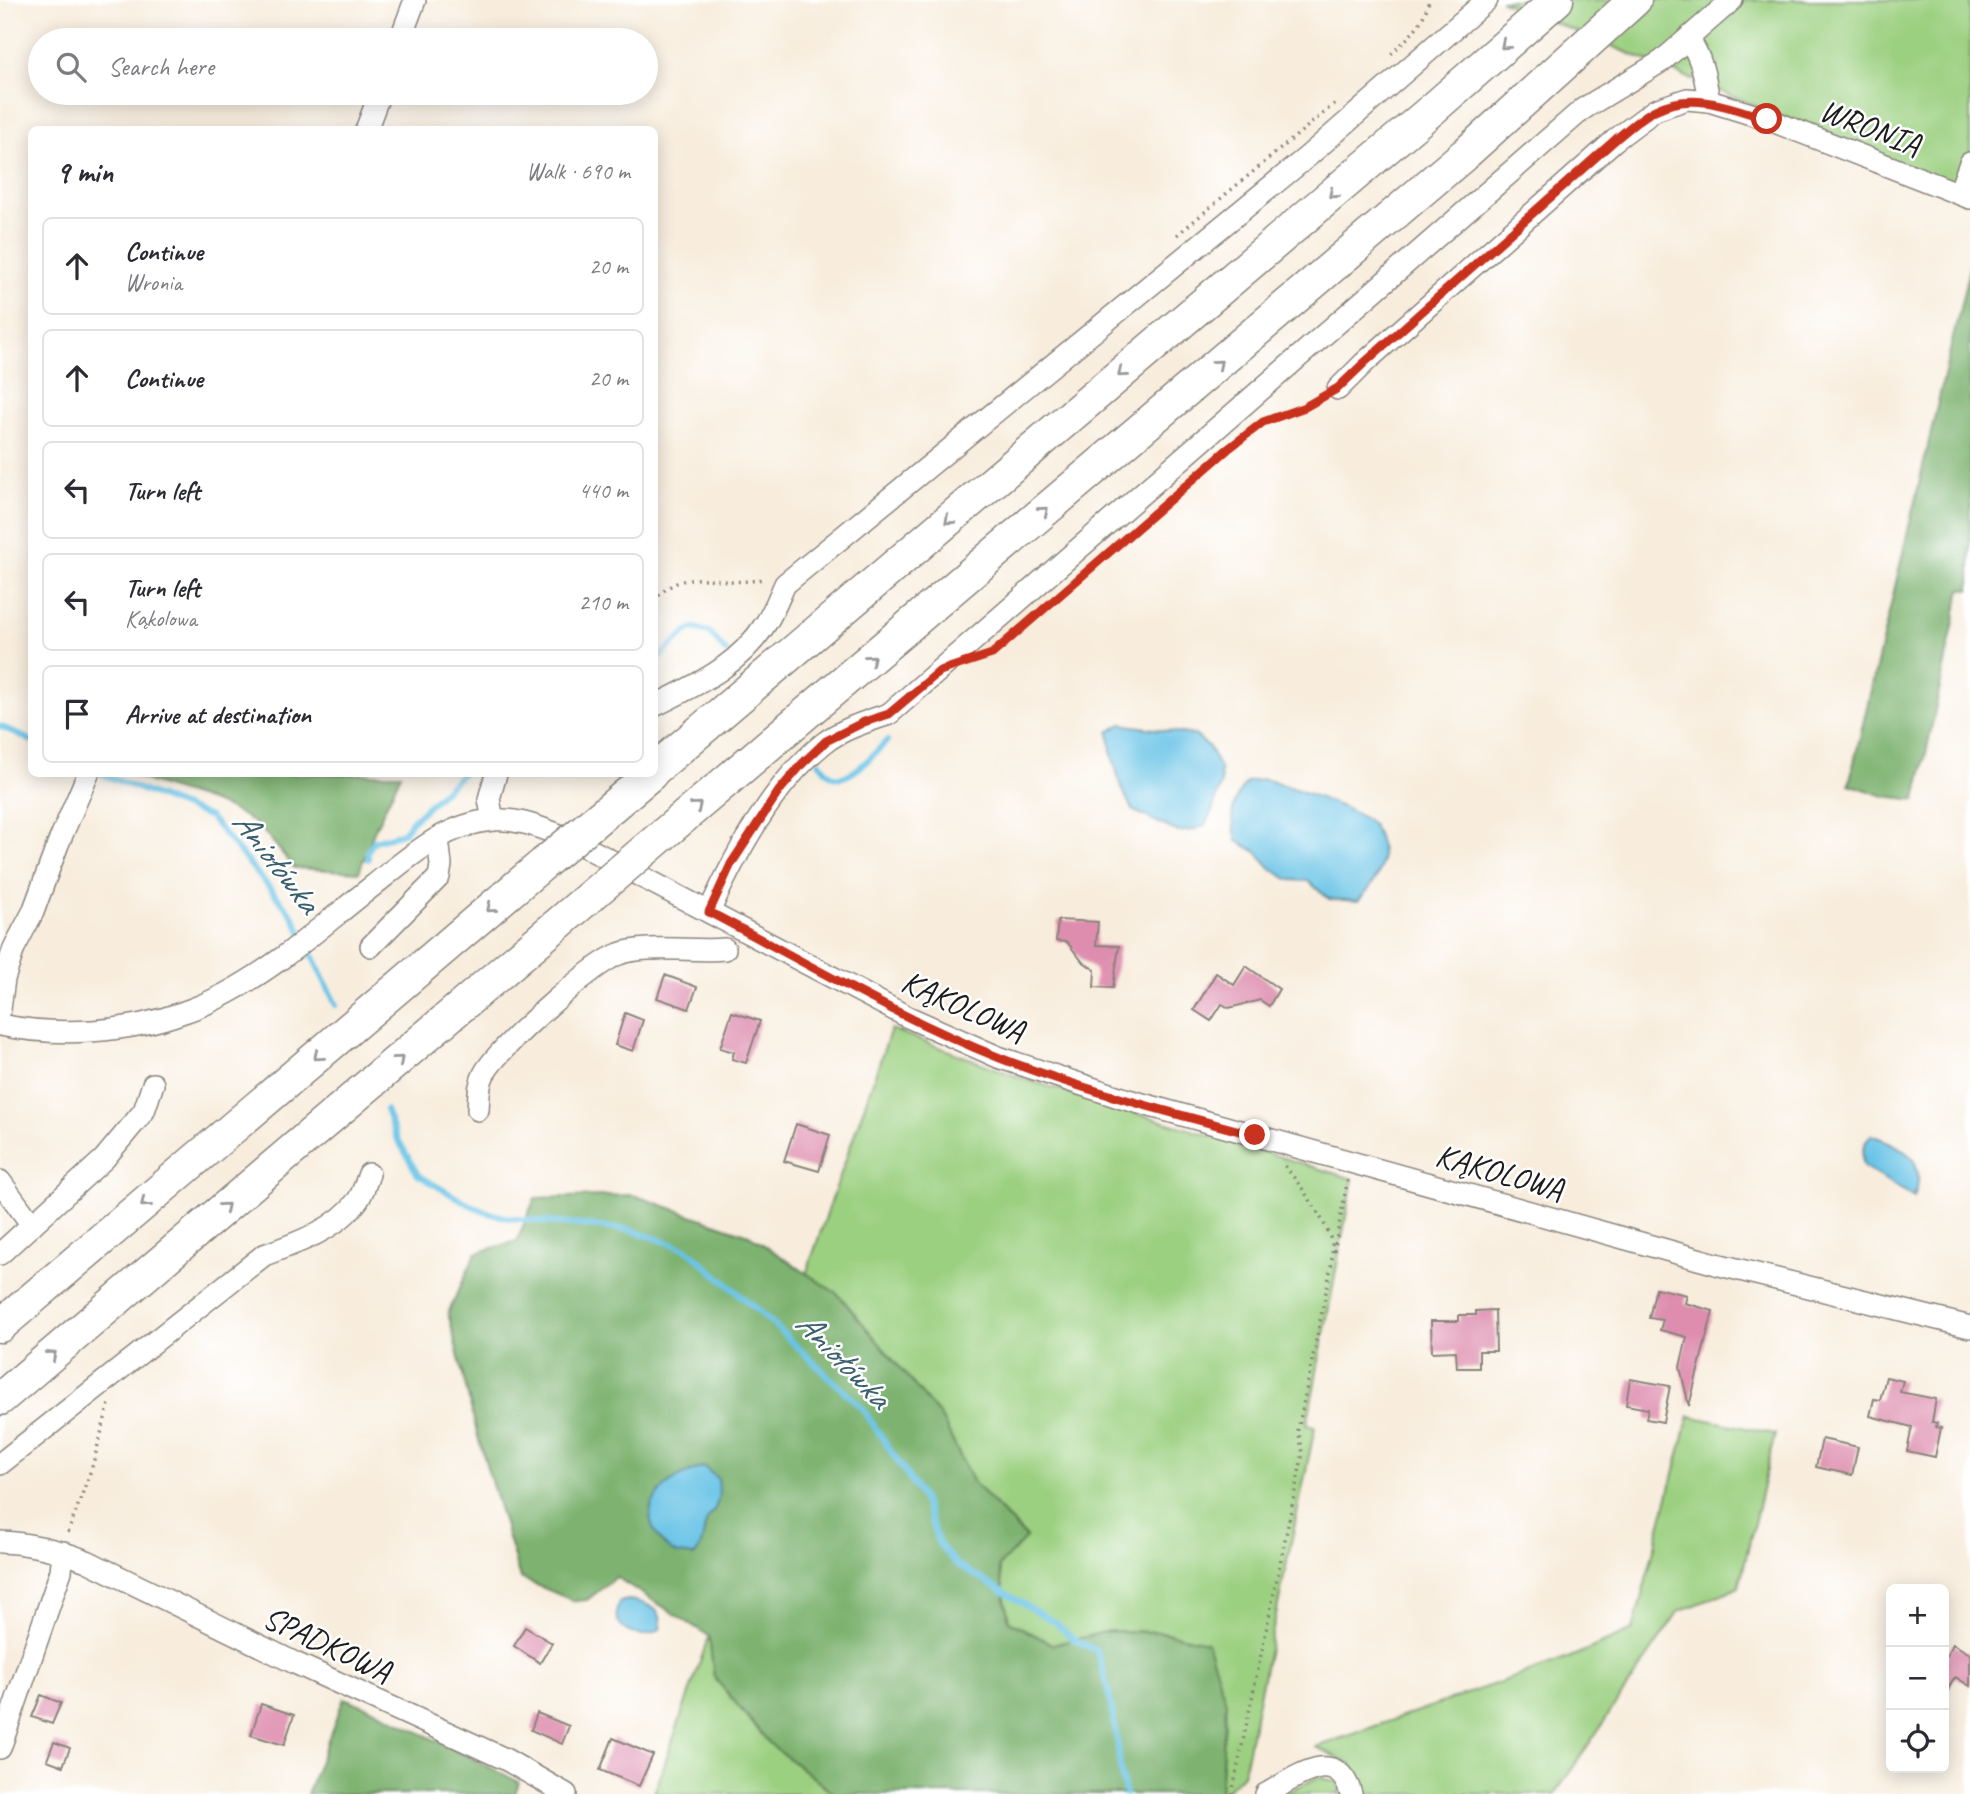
<!DOCTYPE html>
<meta charset="utf-8">
<style>
body{margin:0;font-family:Caveat,sans-serif;background:#f7f7f7;color:#2b2b33}
.controls{position:absolute;right:21px;bottom:21px;display:grid;overflow:hidden;border-radius:10px;box-shadow:0 4px 18px #0003}
.controls button{width:63px;height:63px;display:grid;place-items:center;padding:0;border:0;border-bottom:2px solid #e1e1e2;background:#fff;color:#2b2b33;font:35px sans-serif}
.stop{position:absolute;width:21px;height:21px;margin:-16px;border:5px solid #c8321e;border-radius:50%;background:#fff}
.stop.end{background:#c8321e;border-color:#fff;box-shadow:0 2px 7px #0008}
.list{margin:0;padding:0;list-style:none}
h2{display:flex;justify-content:space-between;align-items:center;height:91px;margin:0;padding:0 28px;font-size:30px}
h2 small{font-size:23px;font-weight:400;color:#7c7c81}
.list li{display:grid;grid-template-columns:46px 1fr auto;gap:21px;align-items:center;box-sizing:border-box;height:98px;margin:0 14px 14px;padding:0 14px;border:2px solid #e1e1e2;border-radius:10px}
.list b{display:block;font-size:26px;white-space:nowrap}
.list p{margin:0;font-size:23px;white-space:nowrap;color:#7c7c81}
.list em{font-size:23px;font-style:normal;color:#7c7c81}
.icon{flex:none;width:38px;height:38px;fill:none;stroke:currentColor;stroke-width:2;stroke-linecap:round;stroke-linejoin:round}
.map{position:relative;flex:none;width:1970px;height:1794px;overflow:hidden}
.search{position:absolute;background:#fff;box-shadow:0 4px 18px #0003;left:28px;top:28px;width:630px;height:77px;display:flex;align-items:center;gap:18px;box-sizing:border-box;padding:0 24px;border-radius:38px;color:#7c7c81;font-size:26px}
.panel{position:absolute;background:#fff;box-shadow:0 4px 18px #0003;left:28px;top:126px;width:630px;height:651px;border-radius:10px}
.map>svg:first-child{display:block}
.green{fill:#9cd081;stroke:#5c764e;stroke-width:2}
.forest{fill:#7db26f;stroke:#4c6746;stroke-width:2}
.water{fill:#68c3e6;stroke:#427081;stroke-width:2}
.lines{fill:none;stroke-linecap:round;stroke-linejoin:round}
.stream{stroke:#68c3e6;stroke-width:6}
.building{fill:#de8dae}
.minor-casing{stroke:#8a847c;stroke-width:24}
.highway-casing{stroke:#8a847c;stroke-width:35}
.path{stroke:#8a847c;stroke-width:3.5;stroke-dasharray:2 5;stroke-linecap:butt}
.minor{stroke:#fff;stroke-width:21}
.highway{stroke:#fff;stroke-width:32}
.highway-bridge-casing{stroke:#8a847c;stroke-width:35;stroke-linecap:butt}
.highway-bridge{stroke:#fff;stroke-width:32}
.oneway{stroke:#999}
.route{stroke:#c8321e;stroke-width:9}
.labels{text-anchor:middle;stroke-width:5;stroke-linejoin:round;paint-order:stroke}
.street-label{font-size:33px;fill:#1c1c1c;stroke:#fff}
.water-label{font-size:35px;font-style:italic;fill:#3a5f6d;stroke:#fff}
</style>
<div class="map">
<svg width="1970" height="1794" viewBox="0 0 1970 1794">
<rect width="100%" height="100%" fill="#fff"/>
<filter id="ink" filterUnits="userSpaceOnUse"><feTurbulence type="fractalNoise" baseFrequency=".0143" numOctaves="2"/><feDisplacementMap in="SourceGraphic" scale="14" xChannelSelector="R" yChannelSelector="G"/><feConvolveMatrix kernelMatrix="1 2 1 2 8 2 1 2 1" color-interpolation-filters="sRGB"/></filter>
<filter id="wash" filterUnits="userSpaceOnUse"><feTurbulence type="fractalNoise" baseFrequency=".00686" numOctaves="4" result="noise"/><feDisplacementMap in="SourceGraphic" scale="28" xChannelSelector="R" yChannelSelector="G"/><feGaussianBlur stdDeviation="1.57" result="paint"/><feColorMatrix in="noise" values="0 0 0 0 0 0 0 0 0 0 0 0 0 0 0 0 0 1.4 0 .05"/><feComposite in="paint" operator="in"/></filter>
<g filter="url(#wash)">
<rect width="100%" height="100%" fill="#f8eddd"/>
<g class="green">
<polygon points="1500,0 1970,0 1970,194"/>
<polygon points="891,1029 1021,1078 1353,1179 1307,1425 1315,1427 1243,1774 1223,1794 1220,1794 1226,1702 1162,1632 1109,1631 1053,1645 1009,1621 999,1566 1026,1537 972,1481 941,1417 805,1277"/>
<polygon points="1689,1416 1775,1434 1739,1587 1678,1612 1555,1794 1358,1794 1350,1764 1316,1747 1566,1659 1633,1630"/>
<polygon points="709,1636 714,1677 770,1744 835,1794 654,1794"/>
<polygon points="1318,1777 1338,1782 1341,1794 1283,1794"/>
</g>
<g class="forest">
<polygon points="1970,265 1970,590 1961,589 1916,800 1884,796 1849,784"/>
<path d="M131 774H401L375 829 359 872 294 868C282 854 269 834 254 823 217 796 171 793 131 774Z"/>
<polygon points="633,1195 749,1235 839,1295 941,1417 972,1481 1026,1538 999,1566 1009,1621 1053,1645 1109,1631 1162,1632 1207,1642 1226,1702 1220,1794 835,1794 770,1744 714,1677 709,1636 616,1577 587,1600 574,1601 520,1578 478,1437 448,1313 476,1253 517,1241 535,1198"/>
<polygon points="344,1698 375,1710 519,1782 515,1794 307,1794"/>
</g>
<g class="water">
<polygon points="1121,724 1195,735 1209,747 1220,768 1221,784 1212,811 1204,826 1193,830 1178,832 1132,810 1121,786 1111,751 1109,732"/>
<path d="M1264 779C1285 785 1360 810 1373 825 1375 828 1377 836 1379 840 1389 865 1374 884 1358 901L1329 899 1308 881 1290 880 1271 869 1257 852 1237 841C1230 815 1230 802 1247 782Z"/>
<path d="M1871 1135C1903 1146 1929 1160 1914 1197L1863 1166C1861 1153 1863 1144 1871 1135Z"/>
<path d="M704 1467 718 1479C719 1489 720 1499 715 1508 713 1514 707 1517 706 1523 702 1536 704 1545 694 1556 689 1555 683 1555 678 1554 661 1548 645 1522 652 1505 660 1484 684 1473 704 1467Z"/>
<path d="M629 1600C646 1603 665 1608 660 1629 640 1644 607 1629 619 1602Z"/>
</g>
<g class="lines">
<g class="stream">
<polyline points="654,662 687,631 694,628 709,632 726,652"/>
<polyline points="0,726 32,741"/>
<path d="M819 762C823 766 826 772 831 775 847 787 875 752 887 741"/>
<polyline points="101,774 210,817 293,916 336,1005"/>
<polyline points="368,859 368,851 374,841 403,833 411,822 462,774"/>
<path d="M386 1110 396 1136 418 1175 468 1204 488 1213 509 1218 631 1230 687 1249 771 1322 862 1408 923 1499 939 1544 956 1564 1056 1623 1073 1639 1096 1650C1107 1679 1112 1709 1117 1740 1120 1759 1119 1776 1126 1794"/>
</g>
</g>
<g id="blocks">
<g class="building">
<polygon points="1058,920 1098,922 1096,945 1119,946 1113,988 1094,987 1095,970 1082,961 1067,942 1056,941"/>
<polygon points="1246,966 1279,989 1269,1006 1260,1000 1229,1008 1222,1004 1211,1021 1194,1010 1216,973 1234,985"/>
<polygon points="665,975 697,987 689,1009 657,998"/>
<polygon points="732,1012 760,1021 746,1063 732,1059 734,1052 720,1048"/>
<polygon points="625,1013 643,1020 633,1051 615,1045"/>
<polygon points="796,1124 830,1135 819,1171 784,1161"/>
<polygon points="1656,1288 1687,1295 1685,1303 1713,1311 1689,1406 1680,1367 1687,1337 1660,1330 1663,1320 1649,1318"/>
<polygon points="1495,1310 1496,1351 1479,1351 1479,1368 1457,1368 1456,1351 1432,1352 1431,1321 1459,1321 1459,1315 1476,1315 1476,1311"/>
<polygon points="1886,1377 1903,1381 1900,1392 1936,1399 1932,1422 1937,1423 1936,1427 1941,1428 1935,1457 1907,1451 1912,1427 1870,1416 1874,1399 1880,1400"/>
<polygon points="1630,1379 1670,1386 1663,1422 1646,1419 1648,1409 1626,1405"/>
<polygon points="1822,1439 1858,1447 1852,1475 1816,1467"/>
<polygon points="525,1627 552,1643 540,1663 514,1646"/>
<polygon points="1953,1644 1970,1654 1970,1686 1955,1677 1944,1697 1944,1660"/>
<polygon points="41,1695 61,1703 52,1724 32,1717"/>
<polygon points="261,1704 294,1715 284,1745 251,1735"/>
<polygon points="537,1713 569,1726 562,1744 531,1730"/>
<polygon points="613,1738 653,1755 639,1786 600,1770"/>
<polygon points="54,1742 70,1748 63,1766 47,1760"/>
</g>
</g>
</g>
<g filter="url(#ink)">
<use href="#blocks" fill-opacity="0" stroke="#8a847c" stroke-width="2"/>
<g class="lines">
<g class="minor-casing">
<g id="minor">
<path d="M1688 38C1702 58 1705 77 1709 101"/>
<polyline points="400,40 415,0"/>
<polyline points="366,130 380,93"/>
<polyline points="1959,193 1970,163"/>
<polyline points="1338,389 1364,363 1615,140 1655,110 1687,99 1709,101 1767,119 1970,198"/>
<path d="M654 706C698 684 739 666 766 623 774 611 779 597 785 584L1307 157 1487 0"/>
<polyline points="493,820 489,799 496,774"/>
<path d="M709 912C736 853 773 784 824 743 842 729 868 721 889 714L1583 109 1662 61 1732 0"/>
<polyline points="371,946 439,877 441,865 438,838"/>
<polyline points="0,1009 4,979 14,948 33,912 58,844 88,774"/>
<path d="M0 1025C59 1037 127 1033 184 1012 218 1001 253 979 282 958 313 935 343 909 374 885 409 857 445 824 493 820 521 818 545 830 570 839L908 1017 998 1057 1125 1099 1716 1264 1970 1327"/>
<path d="M478 1110C479 1098 478 1085 484 1074 497 1049 593 963 619 954 644 944 696 952 725 949"/>
<polyline points="0,1181 32,1225"/>
<polyline points="0,1254 104,1159 144,1111 153,1084"/>
<path d="M0 1464 264 1255C297 1243 336 1230 358 1200 363 1193 366 1182 369 1174"/>
<path d="M0 1542C31 1543 58 1550 87 1561L295 1663 505 1759 566 1794"/>
<polyline points="0,1748 61,1571 63,1552"/>
<path d="M1266 1794C1295 1778 1337 1744 1351 1794"/>
</g>
</g>
<g class="highway-casing">
<g id="highway">
<polyline points="654,770 1435,107 1557,0"/>
<polyline points="590,825 651,774"/>
<polyline points="645,850 1465,154 1635,0"/>
<polyline points="0,1326 543,864"/>
<polyline points="0,1399 593,894"/>
</g>
</g>
<g class="path">
<path d="M1391 54C1408 38 1424 24 1429 0"/>
<polyline points="1177,235 1338,101"/>
<path d="M654 601C687 560 724 591 765 578"/>
<polyline points="989,655 1228,449 1263,423 1305,407 1321,398"/>
<polyline points="1334,1251 1348,1179"/>
<polyline points="68,1533 92,1467 109,1404"/>
<path d="M1232 1794 1303 1453 1298 1430 1331 1267C1332 1260 1333 1252 1332 1245 1329 1224 1297 1180 1283 1164"/>
</g>
<use href="#minor" class="minor"/>
<use href="#highway" class="highway"/>
<g class="highway-bridge-casing">
<g id="highway-bridge">
<polyline points="543,864 590,825"/>
<polyline points="593,894 645,850"/>
</g>
</g>
<use href="#highway-bridge" class="highway-bridge"/>
</g>
<defs><path id="oneway-chevron" d="M-2-3.5L2.5 0L-2 3.5" fill="none" stroke-width="1.6" stroke-linecap="round" stroke-linejoin="round" transform="scale(1.75)"/></defs>
<g class="oneway">
<use href="#oneway-chevron" transform="translate(1505 45) rotate(139)"/>
<use href="#oneway-chevron" transform="translate(1333 194) rotate(140)"/>
<use href="#oneway-chevron" transform="translate(1218 364) rotate(-40)"/>
<use href="#oneway-chevron" transform="translate(1122 373) rotate(140)"/>
<use href="#oneway-chevron" transform="translate(1044 511) rotate(-40)"/>
<use href="#oneway-chevron" transform="translate(949 520) rotate(140)"/>
<use href="#oneway-chevron" transform="translate(871 659) rotate(-40)"/>
<use href="#oneway-chevron" transform="translate(697 806) rotate(-40)"/>
<use href="#oneway-chevron" transform="translate(491 908) rotate(140)"/>
<use href="#oneway-chevron" transform="translate(318 1056) rotate(140)"/>
<use href="#oneway-chevron" transform="translate(399 1060) rotate(-40)"/>
<use href="#oneway-chevron" transform="translate(145 1203) rotate(140)"/>
<use href="#oneway-chevron" transform="translate(225 1207) rotate(-40)"/>
<use href="#oneway-chevron" transform="translate(52 1355) rotate(-40)"/>
</g>
</g>
<g class="lines" filter="url(#ink)">
<path class="route" d="M1255 1135C1169 1112 1082 1090 1000 1058 899 1018 805 962 709 912L731 864 779 791 802 764 826 741 864 722 889 714 940 671 992 654 1228 449 1263 422 1305 407 1338 388 1364 363 1615 140C1627 130 1641 117 1655 110 1693 91 1729 107 1767 119"/>
</g>
<g class="labels">
<g class="street-label">
<text transform="translate(1871 126) rotate(21)" y="12">WRONIA</text>
<text transform="translate(964 1005) rotate(24)" y="12">KĄKOLOWA</text>
<text transform="translate(1500 1171) rotate(16)" y="12">KĄKOLOWA</text>
<text transform="translate(328 1643) rotate(25)" y="12">SPADKOWA</text>
</g>
<g class="water-label">
<text transform="translate(277 861) rotate(52)" y="12">Aniołówka</text>
<text transform="translate(844 1359) rotate(46)" y="12">Aniołówka</text>
</g>
</g>
</svg>
<div class="controls">
<button>+</button>
<button>−</button>
<button><svg class="icon" aria-label="locate" viewBox="0 0 24 24"><circle cx="12" cy="12" r="6"/><path d="M12 2v4M12 18v4M2 12h4M18 12h4"/></svg></button>
</div>
<div class="stop" style="left:1767px;top:119px"></div>
<div class="stop end" style="left:1255px;top:1135px"></div>
<div class="search"><svg class="icon" aria-label="search" viewBox="0 0 24 24"><circle cx="10" cy="10" r="6"/><path d="M15 15l6 6"/></svg>Search here</div>
<section class="panel">
<h2>9 min<small>Walk · 690 m</small></h2>
<ul class="list">
<li><svg class="icon" aria-label="ahead" viewBox="0 0 24 24"><path d="M12 20V5M6 11l6-6 6 6"/></svg><div><b>Continue</b><p>Wronia</p></div><em>20 m</em></li>
<li><svg class="icon" aria-label="ahead" viewBox="0 0 24 24"><path d="M12 20V5M6 11l6-6 6 6"/></svg><div><b>Continue</b></div><em>20 m</em></li>
<li><svg class="icon" aria-label="left" viewBox="0 0 24 24"><path d="M17 20v-9H6M10 6l-5 5 5 5"/></svg><div><b>Turn left</b></div><em>440 m</em></li>
<li><svg class="icon" aria-label="left" viewBox="0 0 24 24"><path d="M17 20v-9H6M10 6l-5 5 5 5"/></svg><div><b>Turn left</b><p>Kąkolowa</p></div><em>210 m</em></li>
<li><svg class="icon" aria-label="arrive" viewBox="0 0 24 24"><path d="M6 21V4h12l-3 4 3 4H6"/></svg><div><b>Arrive at destination</b></div></li>
</ul>
</section>
</div>
